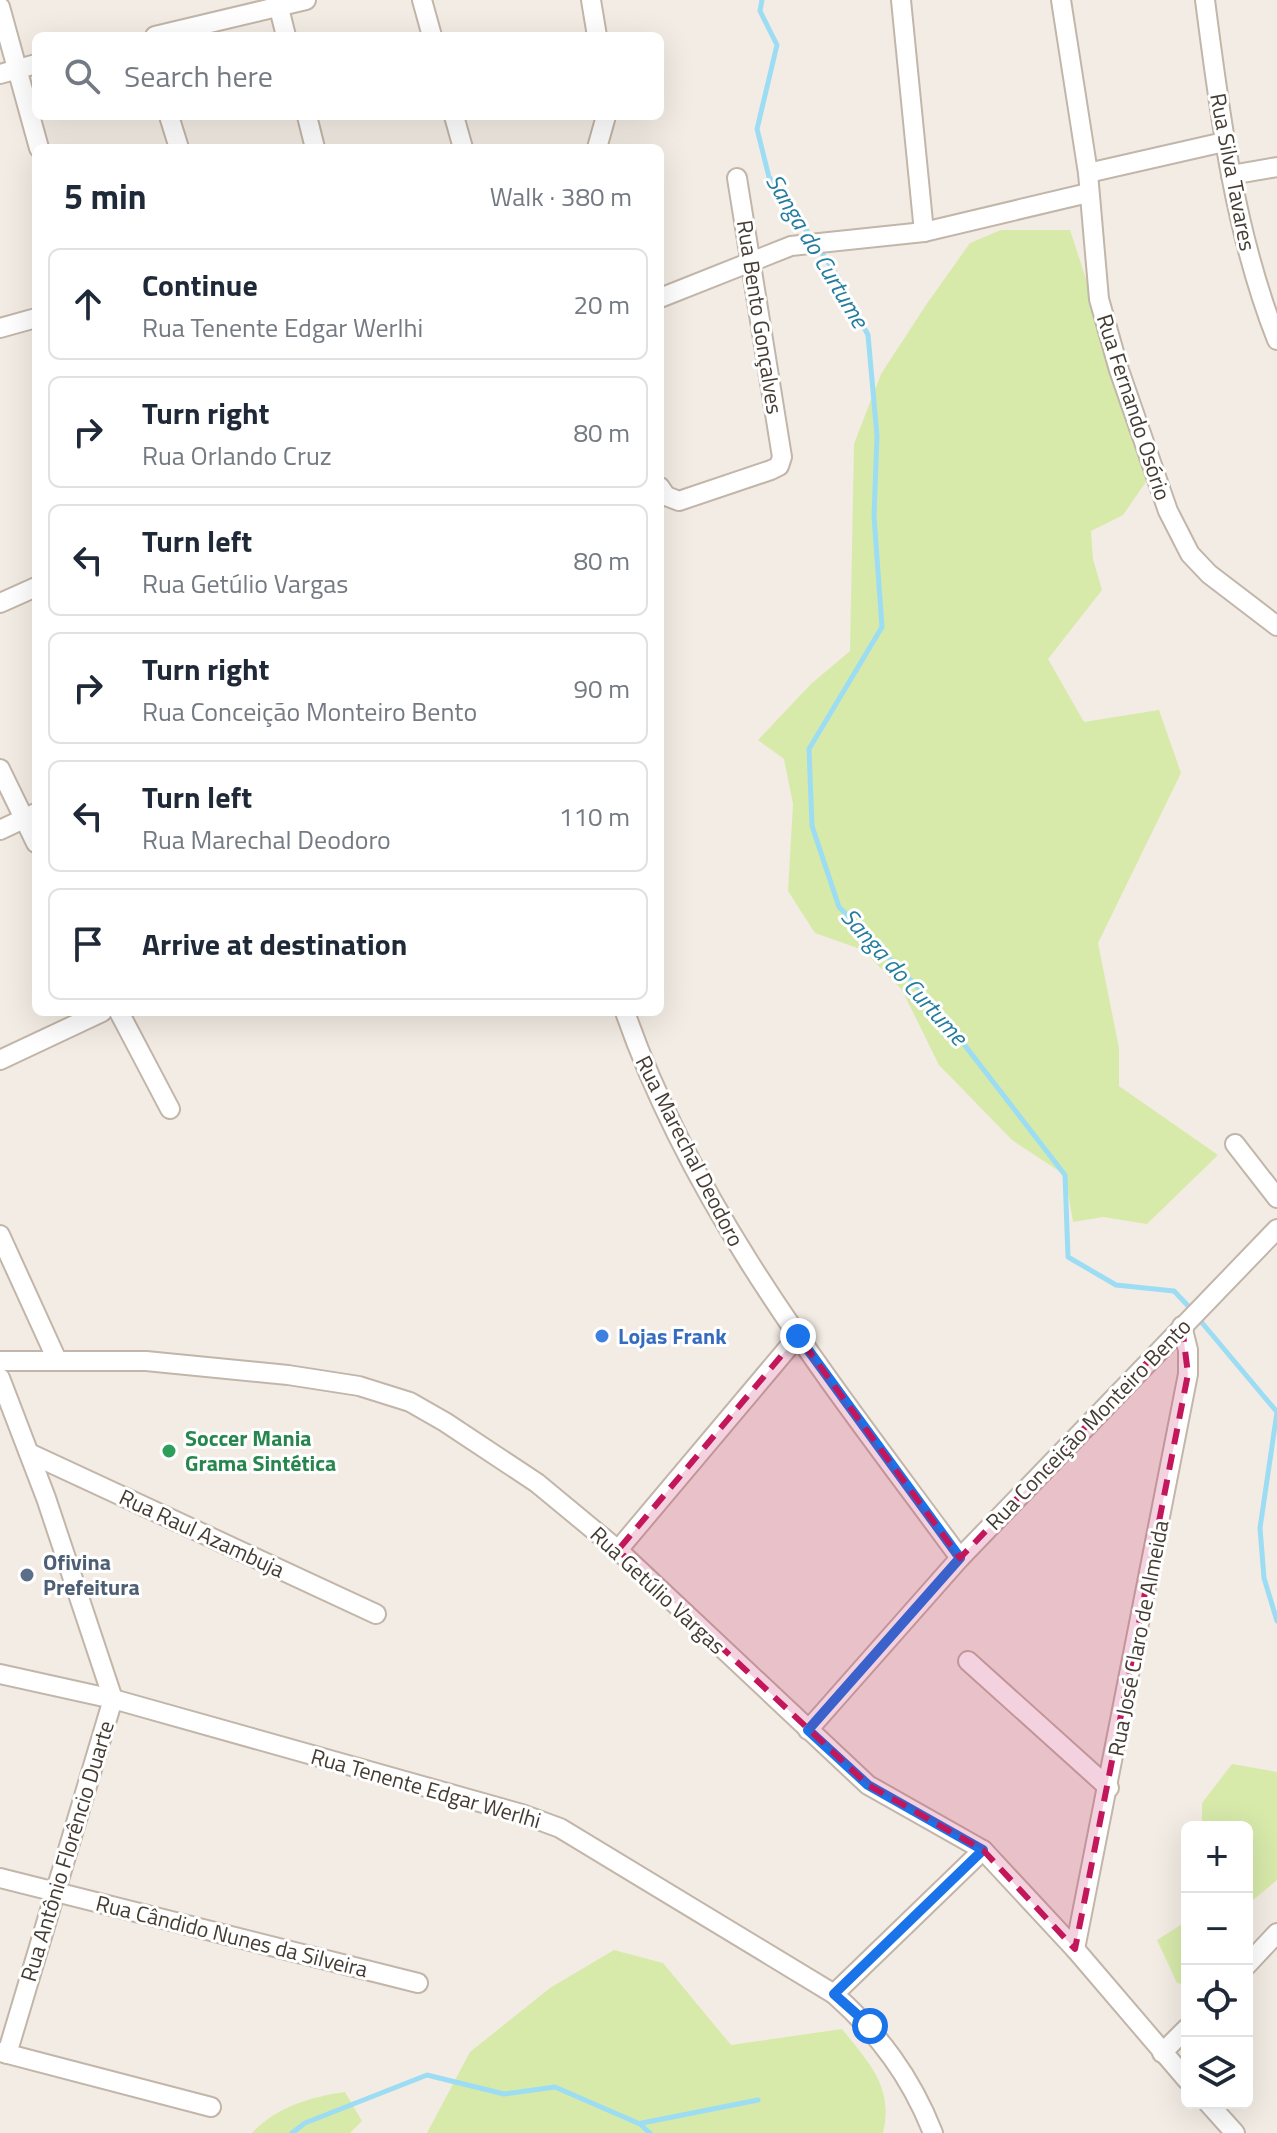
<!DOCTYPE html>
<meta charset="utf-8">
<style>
body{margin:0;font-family:"Titillium Web",sans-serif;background:#f6f6f7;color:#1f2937}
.controls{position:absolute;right:24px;bottom:24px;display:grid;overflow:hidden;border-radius:12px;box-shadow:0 8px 32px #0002}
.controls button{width:72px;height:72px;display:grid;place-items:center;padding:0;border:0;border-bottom:2px solid #e0e1e3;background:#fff;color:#1f2937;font:40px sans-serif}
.stop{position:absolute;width:24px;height:24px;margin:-18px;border:6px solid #1a73e8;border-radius:50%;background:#fff}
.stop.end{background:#1a73e8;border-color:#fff;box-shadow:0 2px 8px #0008}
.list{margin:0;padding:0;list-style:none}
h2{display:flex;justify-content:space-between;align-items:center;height:104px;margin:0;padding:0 32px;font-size:34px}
h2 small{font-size:26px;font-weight:400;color:#747a83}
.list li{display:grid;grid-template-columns:52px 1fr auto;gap:24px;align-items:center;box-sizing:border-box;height:112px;margin:0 16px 16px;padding:0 16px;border:2px solid #e0e1e3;border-radius:12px}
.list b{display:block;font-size:30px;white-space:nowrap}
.list p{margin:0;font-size:26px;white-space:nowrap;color:#747a83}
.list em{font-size:26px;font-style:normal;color:#747a83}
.icon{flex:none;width:44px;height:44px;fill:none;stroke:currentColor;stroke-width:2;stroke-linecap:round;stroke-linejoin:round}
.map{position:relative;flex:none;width:1277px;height:2133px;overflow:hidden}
.search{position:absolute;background:#fff;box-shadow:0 8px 32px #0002;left:32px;top:32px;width:632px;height:88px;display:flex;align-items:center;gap:20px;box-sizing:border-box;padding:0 28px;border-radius:12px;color:#747a83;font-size:30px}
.panel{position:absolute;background:#fff;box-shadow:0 8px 32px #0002;left:32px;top:144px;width:632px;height:872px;border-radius:12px}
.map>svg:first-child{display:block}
.green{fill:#d7eaaa}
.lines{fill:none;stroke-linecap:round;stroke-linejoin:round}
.stream{stroke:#9cddf4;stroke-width:5}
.minor-casing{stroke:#c2b5a9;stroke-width:22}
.minor{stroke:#fff;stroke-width:18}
.route{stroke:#1a73e8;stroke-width:10}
.marked{fill:#c2185b;fill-opacity:0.2;stroke:#c2185b;stroke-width:6;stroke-dasharray:16 10;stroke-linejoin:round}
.shop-dot{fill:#3f7fe0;stroke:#fff;stroke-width:3}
.leisure-dot{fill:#2e9e5b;stroke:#fff;stroke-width:3}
.service-dot{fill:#5c6f8a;stroke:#fff;stroke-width:3}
.labels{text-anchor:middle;stroke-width:6;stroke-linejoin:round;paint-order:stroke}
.street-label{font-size:22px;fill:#453c33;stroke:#fff}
.shop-label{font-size:22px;font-weight:bold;fill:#366cbe;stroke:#fff;text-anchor:start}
.leisure-label{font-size:22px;font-weight:bold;fill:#27864d;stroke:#fff;text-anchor:start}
.service-label{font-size:22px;font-weight:bold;fill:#4e5e75;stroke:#fff;text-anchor:start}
.water-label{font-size:24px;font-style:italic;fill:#247d9e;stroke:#fff}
</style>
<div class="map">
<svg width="1277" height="2133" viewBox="0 0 1277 2133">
<rect width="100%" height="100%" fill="#f3ece4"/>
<g class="green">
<polygon points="1001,230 1070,230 1150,476 1123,515 1091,531 1093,559 1102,590 1048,659 1084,722 1159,710 1181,773 1098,943 1119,1048 1119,1086 1218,1155 1147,1224 1103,1217 1073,1222 1065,1175 1012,1140 939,1065 902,990 863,950 815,933 788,891 793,804 784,759 758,740 811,684 850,651 854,444 881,374 926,305 970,243"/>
<polygon points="1232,1764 1277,1772 1277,1880 1247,1905 1247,1827 1202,1827 1202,1803"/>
<polygon points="1187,1921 1187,1985 1177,1983 1157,1940"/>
<path d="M614 1950 663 1963 731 2045 842 2029C869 2063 894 2087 883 2133H427L470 2052 550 1988Z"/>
<path d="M345 2092 362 2121 350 2133H252C276 2107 310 2097 345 2092Z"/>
</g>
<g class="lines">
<g class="stream">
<polyline points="762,0 760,11 777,45 757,129 769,177 812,238"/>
<polyline points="817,246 838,277 868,335 877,436 874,516 882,627 809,749 812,826 839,907 929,999 1065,1175 1068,1257 1116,1285 1174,1291 1192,1310"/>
<polyline points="1198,1318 1277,1412 1260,1528 1264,1578 1277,1621"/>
<polyline points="642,2123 758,2100"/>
<polyline points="292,2133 305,2123 427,2075 504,2094 555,2087 640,2124 650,2133"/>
</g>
<g class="minor-casing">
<g id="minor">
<polyline points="277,0 286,36"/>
<polyline points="422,0 432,36"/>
<polyline points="591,0 597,36"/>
<polyline points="901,0 924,232"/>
<polyline points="1061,0 1088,173 1099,299 1119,370 1168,511 1190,554 1209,574 1277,626"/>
<path d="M1205 0C1220 115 1234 231 1277 340"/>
<polyline points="0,7 39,148"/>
<polyline points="155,36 306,0"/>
<polyline points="0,74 36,64"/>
<polyline points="169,116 179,148"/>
<polyline points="307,116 315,148"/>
<polyline points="454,116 463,148"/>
<polyline points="597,148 606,116"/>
<polyline points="1088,173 1224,142"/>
<polyline points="1231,175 1277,167"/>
<polyline points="660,298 791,246 924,232 1088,193"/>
<polyline points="0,328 36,318"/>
<polyline points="660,487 666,496 679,501 771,470 779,466 782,457 737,178"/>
<polyline points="0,603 36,587"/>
<polyline points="0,769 36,843"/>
<polyline points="0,830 36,813"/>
<polyline points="119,1012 170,1109"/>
<path d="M625 1012C696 1216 833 1385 960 1558"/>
<polyline points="0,1060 102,1012"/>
<polyline points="1235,1144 1277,1198"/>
<polyline points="0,1235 57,1360"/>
<polyline points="0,1361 146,1361 288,1375 359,1386 410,1402 445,1422 537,1483 618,1550 868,1785 983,1850 1075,1949 1187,2080"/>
<polyline points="0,1378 46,1498 113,1699 7,2054"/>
<polyline points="29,1453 376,1614"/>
<polyline points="618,1550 798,1336"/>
<polyline points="968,1661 1109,1788"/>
<path d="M0 1674 113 1699 522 1814 560 1828 834 1994C879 2034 911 2077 933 2133"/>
<polyline points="808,1730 960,1558 1277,1229"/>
<polyline points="0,1878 418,1983"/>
<polyline points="1075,1949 1188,1374 1188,1350 1182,1326"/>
<polyline points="1247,1965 1277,1933"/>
<polyline points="834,1994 983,1850"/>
<polyline points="0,2052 211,2107"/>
<polyline points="1162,2053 1187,2028"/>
<polyline points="1208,2103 1235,2133"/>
</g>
</g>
<use href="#minor" class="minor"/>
</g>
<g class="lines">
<polyline class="route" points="798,1336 960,1558 808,1730 868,1785 983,1850 834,1994 870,2026"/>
</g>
<path class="marked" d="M1182 1326 1188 1374 1075 1949 983 1850 868 1785 618 1550 798 1336 960 1558Z"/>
<circle class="shop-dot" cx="602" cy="1336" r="8"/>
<circle class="leisure-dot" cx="169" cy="1451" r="8"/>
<circle class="service-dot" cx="27" cy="1575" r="8"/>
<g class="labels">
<g class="street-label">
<text transform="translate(1233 172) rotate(79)" y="8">Rua Silva Tavares</text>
<text transform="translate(760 317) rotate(81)" y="8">Rua Bento Gonçalves</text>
<text transform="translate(1134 407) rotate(72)" y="8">Rua Fernando Osório</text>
<text transform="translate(690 1151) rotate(63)" y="8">Rua Marechal Deodoro</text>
<text transform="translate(1088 1424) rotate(-46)" y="8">Rua Conceição Monteiro Bento</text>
<text transform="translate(202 1533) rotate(25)" y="8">Rua Raul Azambuja</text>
<text transform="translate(658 1590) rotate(43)" y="8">Rua Getúlio Vargas</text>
<text transform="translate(1138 1638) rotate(-79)" y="8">Rua José Claro de Almeida</text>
<text transform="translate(426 1788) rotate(16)" y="8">Rua Tenente Edgar Werlhi</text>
<text transform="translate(67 1851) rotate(-73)" y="8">Rua Antônio Florêncio Duarte</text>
<text transform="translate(232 1936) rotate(14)" y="8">Rua Cândido Nunes da Silveira</text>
</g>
<g class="shop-label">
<text x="618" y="1344">Lojas Frank</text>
</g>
<g class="leisure-label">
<text x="185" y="1446">Soccer Mania<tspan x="185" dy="25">Grama Sintética</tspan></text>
</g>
<g class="service-label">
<text x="43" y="1570">Ofivina<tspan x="43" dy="25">Prefeitura</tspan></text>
</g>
<g class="water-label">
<text transform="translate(817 251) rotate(59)" y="8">Sanga do Curtume</text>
<text transform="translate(904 977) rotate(48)" y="8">Sanga do Curtume</text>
</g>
</g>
</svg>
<div class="controls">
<button>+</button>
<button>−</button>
<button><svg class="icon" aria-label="locate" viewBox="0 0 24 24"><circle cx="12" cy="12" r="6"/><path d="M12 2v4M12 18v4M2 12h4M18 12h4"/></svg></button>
<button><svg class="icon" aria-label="layers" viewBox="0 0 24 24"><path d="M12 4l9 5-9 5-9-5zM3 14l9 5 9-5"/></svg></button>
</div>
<div class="stop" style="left:870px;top:2026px"></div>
<div class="stop end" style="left:798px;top:1336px"></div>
<div class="search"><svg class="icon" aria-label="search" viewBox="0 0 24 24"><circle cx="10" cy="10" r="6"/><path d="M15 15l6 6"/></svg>Search here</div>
<section class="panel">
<h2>5 min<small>Walk · 380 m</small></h2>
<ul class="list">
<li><svg class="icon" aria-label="ahead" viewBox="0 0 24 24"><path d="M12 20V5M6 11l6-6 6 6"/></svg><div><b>Continue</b><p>Rua Tenente Edgar Werlhi</p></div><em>20 m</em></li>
<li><svg class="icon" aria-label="right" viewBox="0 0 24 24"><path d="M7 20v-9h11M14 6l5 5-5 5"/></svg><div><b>Turn right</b><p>Rua Orlando Cruz</p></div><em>80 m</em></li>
<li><svg class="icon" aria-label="left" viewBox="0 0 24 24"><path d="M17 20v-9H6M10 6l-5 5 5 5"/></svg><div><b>Turn left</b><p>Rua Getúlio Vargas</p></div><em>80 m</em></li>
<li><svg class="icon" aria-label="right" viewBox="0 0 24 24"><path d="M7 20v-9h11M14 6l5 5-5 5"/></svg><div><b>Turn right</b><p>Rua Conceição Monteiro Bento</p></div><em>90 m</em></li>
<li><svg class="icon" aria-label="left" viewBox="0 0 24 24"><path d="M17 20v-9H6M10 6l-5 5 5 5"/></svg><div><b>Turn left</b><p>Rua Marechal Deodoro</p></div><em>110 m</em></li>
<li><svg class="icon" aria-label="arrive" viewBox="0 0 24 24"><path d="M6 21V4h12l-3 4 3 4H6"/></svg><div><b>Arrive at destination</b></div></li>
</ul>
</section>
</div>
